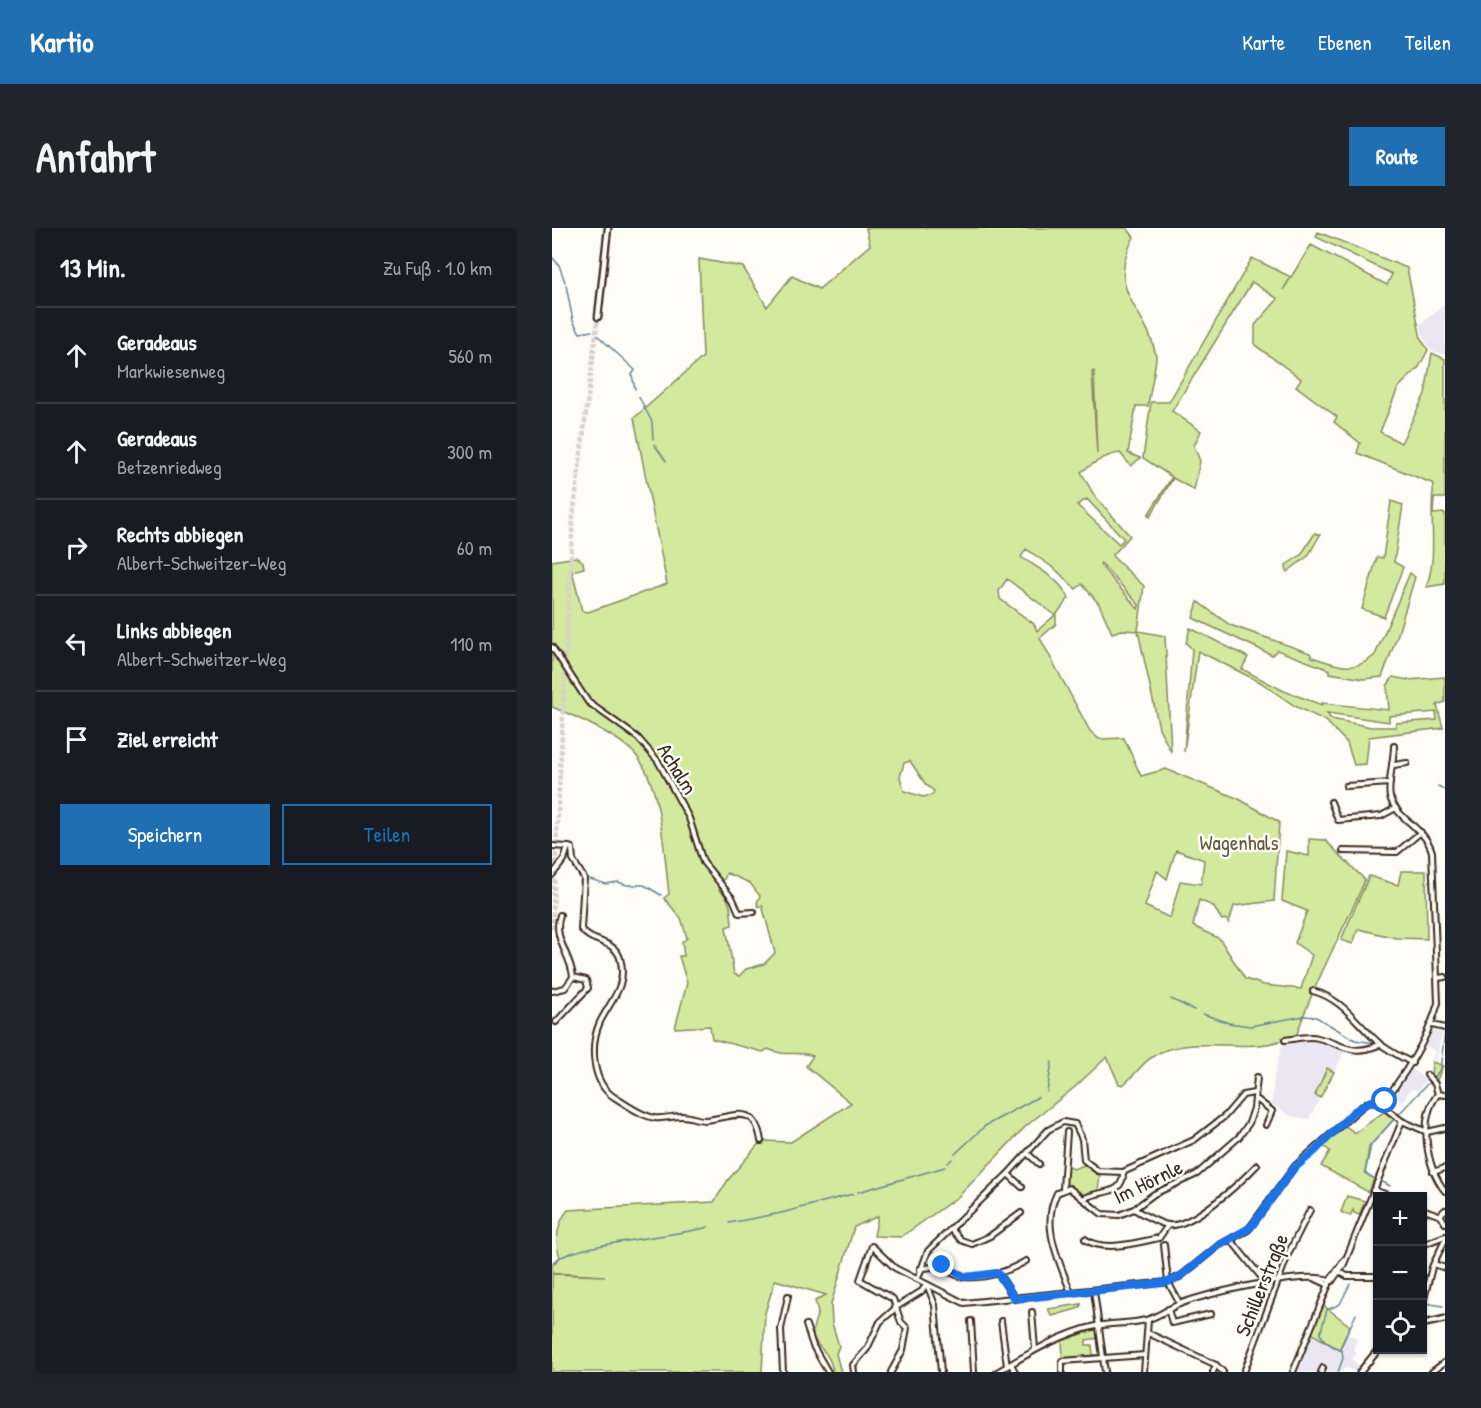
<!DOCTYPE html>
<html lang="de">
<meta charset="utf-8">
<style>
body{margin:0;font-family:"Patrick Hand",sans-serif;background:#20242c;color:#f1f3f6}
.controls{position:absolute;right:18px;bottom:18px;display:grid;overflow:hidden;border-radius:0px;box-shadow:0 2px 4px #0004}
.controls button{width:54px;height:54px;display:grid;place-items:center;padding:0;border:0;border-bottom:2px solid #363941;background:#171b24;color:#f1f3f6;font:30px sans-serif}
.stop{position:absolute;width:18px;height:18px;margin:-14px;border:4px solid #1a73e8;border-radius:50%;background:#fff}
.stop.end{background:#1a73e8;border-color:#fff;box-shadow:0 2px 6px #0008}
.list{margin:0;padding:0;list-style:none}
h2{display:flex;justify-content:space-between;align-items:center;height:78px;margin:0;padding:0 24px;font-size:26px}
h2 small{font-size:20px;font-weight:400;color:#9ea1a6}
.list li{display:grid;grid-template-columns:39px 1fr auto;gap:18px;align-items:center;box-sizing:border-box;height:96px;padding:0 24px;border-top:2px solid #363941}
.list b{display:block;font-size:22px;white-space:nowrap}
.list p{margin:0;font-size:20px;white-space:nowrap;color:#9ea1a6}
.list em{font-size:20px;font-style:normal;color:#9ea1a6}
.actions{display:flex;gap:12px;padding:18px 24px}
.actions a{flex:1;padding:14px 0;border:2px solid #1f6fb2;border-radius:0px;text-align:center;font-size:21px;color:#1f6fb2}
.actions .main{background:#1f6fb2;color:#fff}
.icon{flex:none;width:33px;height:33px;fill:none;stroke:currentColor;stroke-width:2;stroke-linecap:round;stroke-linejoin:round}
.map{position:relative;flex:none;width:893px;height:1144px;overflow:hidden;border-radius:0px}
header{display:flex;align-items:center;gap:36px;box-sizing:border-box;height:84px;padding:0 30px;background:#1f6fb2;color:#fff}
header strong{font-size:28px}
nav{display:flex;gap:33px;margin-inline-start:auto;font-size:21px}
.intro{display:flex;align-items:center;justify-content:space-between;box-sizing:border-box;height:144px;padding:0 36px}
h1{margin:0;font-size:42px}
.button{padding:15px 27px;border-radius:0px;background:#1f6fb2;color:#fff;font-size:21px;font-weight:700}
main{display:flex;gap:36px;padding:0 36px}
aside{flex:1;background:#171b24;border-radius:0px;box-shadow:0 2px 4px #0004}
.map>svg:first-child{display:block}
.built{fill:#ebe7f2}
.green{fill:#d3e99e;stroke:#878a5e;stroke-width:1.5;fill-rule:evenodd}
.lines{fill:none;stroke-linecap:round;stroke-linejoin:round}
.stream{stroke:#678595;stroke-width:1.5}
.major-tunnel{stroke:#d6d2cc;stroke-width:4.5;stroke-dasharray:4.5 2;stroke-linecap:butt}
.minor-casing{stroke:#3b2a1e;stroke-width:8}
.major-casing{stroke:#3b2a1e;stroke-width:9}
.minor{stroke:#fdfcf7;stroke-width:4}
.major{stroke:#fdfcf7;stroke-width:4.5}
.route{stroke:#1a73e8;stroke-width:8}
.labels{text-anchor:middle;stroke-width:5;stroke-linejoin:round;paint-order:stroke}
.street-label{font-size:21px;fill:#3b2a1e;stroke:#fdfcf7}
.park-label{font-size:21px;fill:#615a3e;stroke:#fdfcf7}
</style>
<header>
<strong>Kartio</strong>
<nav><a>Karte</a><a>Ebenen</a><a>Teilen</a></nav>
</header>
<div class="intro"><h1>Anfahrt</h1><a class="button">Route</a></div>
<main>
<aside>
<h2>13 Min.<small>Zu Fuß · 1.0 km</small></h2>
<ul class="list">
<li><svg class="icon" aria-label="ahead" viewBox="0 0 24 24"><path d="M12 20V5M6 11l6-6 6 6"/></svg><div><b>Geradeaus</b><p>Markwiesenweg</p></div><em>560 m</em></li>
<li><svg class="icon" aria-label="ahead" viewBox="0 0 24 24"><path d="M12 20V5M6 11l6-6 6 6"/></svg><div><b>Geradeaus</b><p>Betzenriedweg</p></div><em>300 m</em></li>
<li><svg class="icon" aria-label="right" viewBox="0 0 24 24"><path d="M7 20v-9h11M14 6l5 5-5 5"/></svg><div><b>Rechts abbiegen</b><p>Albert-Schweitzer-Weg</p></div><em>60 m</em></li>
<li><svg class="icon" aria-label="left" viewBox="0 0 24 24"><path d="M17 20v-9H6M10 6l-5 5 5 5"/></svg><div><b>Links abbiegen</b><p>Albert-Schweitzer-Weg</p></div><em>110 m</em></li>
<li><svg class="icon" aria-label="arrive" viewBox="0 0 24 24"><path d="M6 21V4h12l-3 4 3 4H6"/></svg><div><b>Ziel erreicht</b></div></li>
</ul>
<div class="actions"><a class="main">Speichern</a><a>Teilen</a></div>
</aside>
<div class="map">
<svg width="893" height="1144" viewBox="0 0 893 1144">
<rect width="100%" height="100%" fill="#fdfcf7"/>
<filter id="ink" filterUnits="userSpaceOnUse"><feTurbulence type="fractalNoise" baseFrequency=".0167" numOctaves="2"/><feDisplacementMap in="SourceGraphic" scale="12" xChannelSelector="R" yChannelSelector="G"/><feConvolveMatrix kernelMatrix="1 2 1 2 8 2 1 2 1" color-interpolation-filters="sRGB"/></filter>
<g filter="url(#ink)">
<g class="built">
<polygon points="893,76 893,127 880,123 872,111 868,96"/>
<polygon points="881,803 890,804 884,834 880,831 884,823 873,818"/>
<polygon points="764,812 793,823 757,891 738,888 720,876 722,849 730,817"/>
<polygon points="860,841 873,852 866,862 859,861 850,874 841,867 845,865"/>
<polygon points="759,1105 786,1122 794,1106 805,1110 801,1121 805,1125 800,1131 808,1139 804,1144 793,1139 789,1144 743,1144"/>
</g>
<g class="green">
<path d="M314 0H575L582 9C552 66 595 78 604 128 605 133 597 168 596 178H584L576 225 588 230 579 238 568 225C553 227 542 235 529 244L542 267 578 308 560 328 592 358 586 403 613 408 619 524 607 500 586 403 570 402 560 405 547 376 530 356 524 361 503 341 474 321 469 329C487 341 507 350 517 370L504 387V396L488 410 538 503 547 511 572 510 589 548 614 541 687 571 727 594 722 673 682 678 677 695 673 691 670 692 661 678 647 672 641 698 668 711 693 751 712 757 749 761 760 727 743 715 755 683 730 673 734 623 757 628V611L773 612 813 652C791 704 763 752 745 806 702 830 653 806 609 824 592 831 585 846 571 857L567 856 555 829 523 859 474 898 407 968 349 1009 322 1008 326 988 302 999 279 1076 280 1095 287 1118 284 1126 289 1144H281C277 1113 250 1123 266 1085L263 1073 274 1067 223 1052 213 1085 210 1144H0V1046L53 1048 0 1045V1038L8 1029C2 1015 6 993 16 982L162 974 176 952 209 913 239 914 299 875 254 838 261 828C243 822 236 830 216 821L211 824 160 811 158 798 123 800 135 755 127 728H132L130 714 135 710 129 690 112 670 117 666C112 626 110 553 81 524 66 508 21 487 0 479V333L25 329 31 334 32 340 20 343 30 383 36 384 115 356 82 190 151 129 147 31 191 39 215 79 240 48 267 61 318 17ZM542 143 545 226 540 144ZM535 271 572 311 567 316 525 277ZM549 335 587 377 586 381 548 337ZM455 351 503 387 485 403 482 396 448 371 447 363ZM358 533 374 557 382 563 380 567 371 569 352 563 348 549 352 535ZM624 622 652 632 649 656 628 653 618 690 593 678 605 643 615 651ZM175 645 198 655 208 668 205 675 207 679 210 677 223 725 212 736 194 741 187 748 182 746 174 699 180 697C179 684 179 669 167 662Z"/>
<path d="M766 4 855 40 869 111 876 122 867 139 846 160 828 204 849 215 873 166 880 125 893 131V270H882L881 286 893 285V356L874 359C887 328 876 288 882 256L805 225 808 215 782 194 785 189 744 158 749 151 703 117V97L726 71 700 54 620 183 649 203 642 218 648 233 642 262 621 250 598 289 596 287 620 249 591 230 599 174H617L700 30 739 49 731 62 759 17 835 57 840 46 764 9Z"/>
<polygon points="839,273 851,277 842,334 851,339 832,389 810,381 825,329 831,330"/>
<polygon points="763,305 768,307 756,328 735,344 734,337 749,327"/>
<path d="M858 345 863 349 845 409 830 449 812 451 778 445V442L725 422 720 427 641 390 646 374 678 397 758 425 760 429C784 437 802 446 823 427Z"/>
<path d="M638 400 696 429 690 441 732 463 770 477V475L837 482 835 458 841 449 856 452 893 449V474L885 477 891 500 817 509 814 536 802 537 795 515 774 493 743 478 708 454 646 423 632 524 640 421 634 415ZM884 484 885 492 844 495V499H819L779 491 775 485 837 494V488Z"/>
<polygon points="849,643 874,643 875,711 844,710 806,701 801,716 789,712 817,648 846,657"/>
<polygon points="880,834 891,838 885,852 879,849"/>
<polygon points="775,840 782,844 768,870 763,867"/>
<polygon points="833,883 843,890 817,919 813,945 822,951 816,964 769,938 778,923 771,918 791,896 803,905"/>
<polygon points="514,935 521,941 532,937 548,948 546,962 533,967 513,958"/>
<polygon points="795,968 813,973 807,987 802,985 801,982 798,988 789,984"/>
<polygon points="529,1076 528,1080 500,1088 496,1081"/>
<polygon points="771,1077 798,1098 787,1122 759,1105"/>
<polygon points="545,1101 548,1110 534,1112 534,1117 540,1117 541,1127 548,1127 511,1130 510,1113"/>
</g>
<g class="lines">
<g class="stream">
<polyline points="0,29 7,37 13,54"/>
<polyline points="14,57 21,93 28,105 40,103"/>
<polyline points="45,107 83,142 80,147 83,161"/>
<polyline points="87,169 100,194 101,211"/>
<polyline points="102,216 114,233"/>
<polyline points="886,558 893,562"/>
<polyline points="38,651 54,656 66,654 75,657 92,657 109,667"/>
<polyline points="619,771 642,782"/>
<polyline points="651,786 677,795 698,798 752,788 764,789 803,812 822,815"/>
<polyline points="882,851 888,841 893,804"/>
<polyline points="495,864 500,834"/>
<polyline points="846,887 878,853"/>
<polyline points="403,926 433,898 486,869"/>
<polyline points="396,935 400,931"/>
<polyline points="823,951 813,945 819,917 843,890"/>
<polyline points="829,953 838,958"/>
<polyline points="306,964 393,939"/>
<polyline points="177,995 229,985 301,966"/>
<path d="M0 1035C21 1015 122 1009 156 999"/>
<polyline points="873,1075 891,1078"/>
<polyline points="788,1121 804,1086"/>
<polyline points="786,1144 791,1130 790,1123 774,1114 768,1106 775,1082 788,1076 798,1056"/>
</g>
<polyline class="major-tunnel" points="0,701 21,289 46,89"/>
<g class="minor-casing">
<g id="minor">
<polyline points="0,419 36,474 86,510 106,533 137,590 151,634 181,671 187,685 202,684"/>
<polyline points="842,537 855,535"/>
<polyline points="794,558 838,555"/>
<polyline points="779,574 786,592 829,588 844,580"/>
<polyline points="0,618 16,619"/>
<path d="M16 619 20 620 21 632 32 650 29 701C39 716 62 711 68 730 76 757 59 772 48 794 38 816 39 854 62 869 74 876 89 888 103 890 112 891 121 888 130 888 138 888 145 892 153 892 180 890 203 873 209 913"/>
<polyline points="791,623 845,624 869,604"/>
<polyline points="0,647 12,632 16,619"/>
<polyline points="886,750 893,749"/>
<path d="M0 763 13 760 21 749C19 726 0 711 8 687"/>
<path d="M761 763C791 771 805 796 827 815 837 823 849 829 860 835"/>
<polyline points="4,794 36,760 34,752 21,749"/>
<polyline points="880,797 893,800"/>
<path d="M733 812C743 811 756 807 766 810 793 817 800 829 829 816"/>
<polyline points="875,847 883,856 886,866"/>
<path d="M886 866C866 890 874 940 893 963"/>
<polyline points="886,866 893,867"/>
<polyline points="703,870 720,883 714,897"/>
<path d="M830 877C853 845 875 814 886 775L880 624C874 600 845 592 838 569 835 559 842 531 842 518"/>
<polyline points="875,904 893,900"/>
<polyline points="475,925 487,936"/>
<polyline points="881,944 893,940"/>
<polyline points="456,946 470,959"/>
<polyline points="511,960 515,904"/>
<polyline points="821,962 839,968"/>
<path d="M531 971C547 961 572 969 571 944"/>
<path d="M582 981C592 987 605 995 616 997 639 1001 690 953 705 937"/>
<polyline points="870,981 889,988 893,995"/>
<polyline points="888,987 893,982"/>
<polyline points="399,1001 409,1012 420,1016 438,1008 469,985"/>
<path d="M533 1011C551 1025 587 1014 607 1010L616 997"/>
<polyline points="679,1012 714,1055"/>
<polyline points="612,1017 616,1054 628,1076"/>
<polyline points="870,1017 893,1008"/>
<polyline points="882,1036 893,1040"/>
<path d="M368 1041C399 1034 392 1047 413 1049 434 1051 457 1043 474 1033"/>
<polyline points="786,1043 795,1048 826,1048"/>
<polyline points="446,1045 463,1071"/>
<polyline points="366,1050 376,1023 456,946 496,902 511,894 523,896 530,911 532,932 546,943 571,944 642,912 673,888 691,867 702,865"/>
<polyline points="764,1051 777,1057"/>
<polyline points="780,1053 792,1036 850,893"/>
<polyline points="376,1059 383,1077 389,1144"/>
<polyline points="542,1063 553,1144"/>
<path d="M519 1065C508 1034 488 998 505 965L517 960 550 986 567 987 582 981 602 966 645 946 687 909 697 895 702 880 705 849"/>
<polyline points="870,1079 880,1039 893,1012"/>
<polyline points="616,1081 620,1095 659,1086"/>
<polyline points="480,1084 483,1121"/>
<polyline points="419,1093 422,1144"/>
<polyline points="449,1093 455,1138"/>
<polyline points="254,1097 261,1118 276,1144"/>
<polyline points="596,1105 664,1137 671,1144"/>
<polyline points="459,1136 463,1144"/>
<polyline points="231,1144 229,1101 236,1068"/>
<polyline points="302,1144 301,1137 315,1121 328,1094 346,1078 370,1063 374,1056"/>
<polyline points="339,1144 351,1122 355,1100 349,1094 341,1071 308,1052 320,1018 343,1040 412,1075 616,1054 629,1048 666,1018 696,1002 743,938 814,875 825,874 850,893 875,904"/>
<path d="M445 1144C476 1126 508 1106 544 1098 560 1095 578 1096 594 1092 606 1089 616 1081 627 1076 655 1066 755 1041 780 1053"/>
<polyline points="510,1144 510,1133 593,1127"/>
<polyline points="592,1144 596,1092"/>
<polyline points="661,1144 664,1137"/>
<polyline points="692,1144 737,1024 758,982"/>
<polyline points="741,1144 779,1051 793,1031"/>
<polyline points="769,1144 771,1140"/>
<polyline points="880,1144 893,1134"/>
</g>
</g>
<g class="major-casing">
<g id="major">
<polyline points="46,89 56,0"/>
<polyline points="870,1096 893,1091"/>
<polyline points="808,1144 826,1122"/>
</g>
</g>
<use href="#minor" class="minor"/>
<use href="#major" class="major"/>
</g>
</g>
<g class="lines" filter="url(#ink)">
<polyline class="route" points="390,1037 414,1049 446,1045 463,1071 585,1058 616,1054 629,1048 666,1018 699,999 741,941 762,924 801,884 819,873 830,878 833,873"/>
</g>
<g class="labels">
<g class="street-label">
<text transform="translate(125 541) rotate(58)" y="7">Achalm</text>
<text transform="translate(596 954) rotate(-26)" y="7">Im Hörnle</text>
<text transform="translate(710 1057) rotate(-68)" y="7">Schillerstraße</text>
</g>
<g class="park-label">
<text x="687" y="622">Wagenhals</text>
</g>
</g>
</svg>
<div class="controls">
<button>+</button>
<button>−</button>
<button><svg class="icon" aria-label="locate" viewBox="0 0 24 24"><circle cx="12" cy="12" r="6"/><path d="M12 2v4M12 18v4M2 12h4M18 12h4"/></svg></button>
</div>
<div class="stop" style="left:833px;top:873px"></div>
<div class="stop end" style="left:390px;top:1037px"></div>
</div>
</main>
